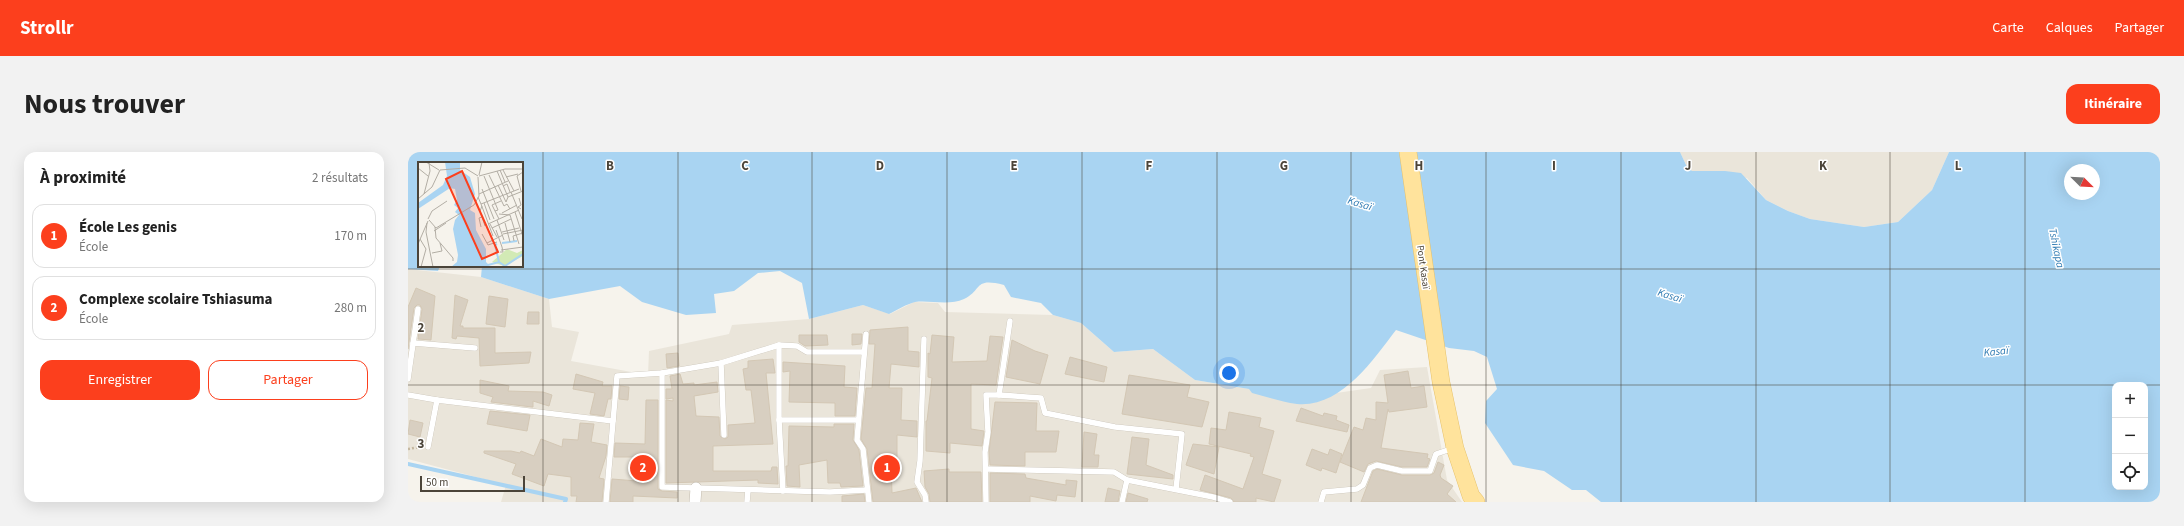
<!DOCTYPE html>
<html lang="fr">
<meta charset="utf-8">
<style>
body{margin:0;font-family:"Source Sans 3",sans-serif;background:#f2f2f2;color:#222}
.controls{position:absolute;right:12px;bottom:12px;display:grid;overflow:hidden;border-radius:8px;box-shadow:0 4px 16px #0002}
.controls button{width:36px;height:36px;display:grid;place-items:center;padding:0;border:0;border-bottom:1px solid #e0e0e0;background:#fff;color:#222;font:20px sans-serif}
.compass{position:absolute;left:1656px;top:12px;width:36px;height:36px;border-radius:50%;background:#fff;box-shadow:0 4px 16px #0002;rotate:114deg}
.scale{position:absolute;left:12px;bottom:10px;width:105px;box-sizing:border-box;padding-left:4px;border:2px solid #4b4439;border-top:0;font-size:11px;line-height:14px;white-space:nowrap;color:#4b4439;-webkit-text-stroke:3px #fff;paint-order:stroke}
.you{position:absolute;left:821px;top:221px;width:14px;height:14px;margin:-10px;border:3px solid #fff;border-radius:50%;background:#1a73e8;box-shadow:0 0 0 6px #1a73e833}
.badge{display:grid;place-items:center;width:26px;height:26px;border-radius:50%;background:#fc3f1d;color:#fff;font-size:13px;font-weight:700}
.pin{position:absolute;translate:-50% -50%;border:2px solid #fff;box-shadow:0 1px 4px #0006}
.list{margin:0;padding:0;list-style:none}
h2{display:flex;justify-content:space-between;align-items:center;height:52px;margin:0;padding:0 16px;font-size:17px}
h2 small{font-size:13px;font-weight:400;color:#767676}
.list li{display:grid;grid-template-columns:26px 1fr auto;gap:12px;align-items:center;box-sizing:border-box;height:64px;margin:0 8px 8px;padding:0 8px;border:1px solid #e0e0e0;border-radius:12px}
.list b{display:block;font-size:15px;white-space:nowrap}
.list p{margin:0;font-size:13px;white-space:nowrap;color:#767676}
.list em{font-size:13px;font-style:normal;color:#767676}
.actions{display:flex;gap:8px;padding:12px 16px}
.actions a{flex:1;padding:9px 0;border:1px solid #fc3f1d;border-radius:12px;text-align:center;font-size:14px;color:#fc3f1d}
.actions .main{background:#fc3f1d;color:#fff}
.icon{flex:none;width:22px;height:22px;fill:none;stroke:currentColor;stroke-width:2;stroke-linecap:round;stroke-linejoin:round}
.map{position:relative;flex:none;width:1752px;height:350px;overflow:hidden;border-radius:12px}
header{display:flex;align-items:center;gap:24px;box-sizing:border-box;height:56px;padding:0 20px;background:#fc3f1d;color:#fff}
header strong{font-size:19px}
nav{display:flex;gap:22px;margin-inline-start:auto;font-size:14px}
.intro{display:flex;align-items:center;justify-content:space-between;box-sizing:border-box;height:96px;padding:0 24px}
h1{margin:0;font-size:28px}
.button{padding:10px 18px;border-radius:12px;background:#fc3f1d;color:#fff;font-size:14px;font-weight:700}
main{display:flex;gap:24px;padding:0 24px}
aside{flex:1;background:#fff;border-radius:12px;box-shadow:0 4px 16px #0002}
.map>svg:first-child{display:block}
.residential{fill:#eae5da}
.water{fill:#a9d4f2;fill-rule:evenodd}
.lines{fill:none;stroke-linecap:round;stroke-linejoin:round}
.stream{stroke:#a9d4f2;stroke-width:4}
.building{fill:#d8cfc1;stroke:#d3c7b4}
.lane-casing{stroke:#c2bbae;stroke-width:6}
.street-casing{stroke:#c2bbae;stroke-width:12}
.primary-casing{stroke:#e6c16a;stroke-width:18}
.path{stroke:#c4b79f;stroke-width:2.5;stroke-dasharray:2 2;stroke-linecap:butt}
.lane{stroke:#fff;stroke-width:5.5}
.street{stroke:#fff;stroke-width:11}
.primary{stroke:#ffe39c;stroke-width:17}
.grid{fill:none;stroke:#4b4439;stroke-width:1;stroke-opacity:0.55}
.labels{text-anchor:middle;stroke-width:3;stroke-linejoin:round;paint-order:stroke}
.street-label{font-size:10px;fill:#4b4439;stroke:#fff}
.water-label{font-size:11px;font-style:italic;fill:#2e7ab2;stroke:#fff}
.inset-river{fill:none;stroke:#a9d4f2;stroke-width:2}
.inset-road{fill:none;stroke:#b2ada4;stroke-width:1}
.view{fill:#fc3f1d;fill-opacity:0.15;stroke:#fc3f1d;stroke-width:2}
.inset-edge{fill:none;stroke:#4b4439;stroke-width:2}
.grid-label{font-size:13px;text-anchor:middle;font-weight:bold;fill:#4b4439;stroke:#fff;stroke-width:3;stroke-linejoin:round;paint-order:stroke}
</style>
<header>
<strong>Strollr</strong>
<nav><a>Carte</a><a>Calques</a><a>Partager</a></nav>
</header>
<div class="intro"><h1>Nous trouver</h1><a class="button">Itinéraire</a></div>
<main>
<aside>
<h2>À proximité<small>2 résultats</small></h2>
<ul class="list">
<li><span class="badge">1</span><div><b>École Les genis</b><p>École</p></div><em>170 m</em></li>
<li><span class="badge">2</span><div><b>Complexe scolaire Tshiasuma</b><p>École</p></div><em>280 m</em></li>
</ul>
<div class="actions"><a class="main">Enregistrer</a><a>Partager</a></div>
</aside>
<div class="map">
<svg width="1752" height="350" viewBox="0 0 1752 350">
<rect width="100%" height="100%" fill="#f6f3ec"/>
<g class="residential">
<polygon points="1272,0 1541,0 1524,38 1490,70 1456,75 1402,67 1380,59 1358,48 1339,26 1284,19 1279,15"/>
<polygon points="0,117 73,125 141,147 144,175 171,180 163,209 240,223 241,199 321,182 324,173 401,167 455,153 482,162 506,150 530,151 537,160 645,163 673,171 706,200 745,197 787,228 841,237 905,251 928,241 963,236 972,218 1019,215 1039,328 1054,350 93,350 98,333 0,307"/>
</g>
<path class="water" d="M0 0H1272L1279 15 1284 19H1317L1333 21 1358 48 1380 59 1402 67 1456 75 1490 70 1524 38 1541 0H1752V345L1744 350H1193L1178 338H1164L1136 319 1105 313 1077 271 1078 249 1089 237 1079 205 1066 199 1041 196 988 178C965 208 933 256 889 252 874 250 859 245 844 241L841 237 787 228 745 197 706 200 673 171 645 163 633 151 603 145 596 133C565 125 575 138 556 147 541 154 522 148 507 150 499 152 489 158 481 162L455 153 401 167 394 131 372 119 350 121 326 139 306 142 308 161 278 163 234 150 212 134 141 147 73 125 74 114H114V11H11V114H32L30 119 0 117ZM1662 18H1686V42H1662ZM1707 233H1737V335H1707Z"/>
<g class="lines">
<polyline class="stream" points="0,312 158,347 157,350"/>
</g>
<g class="building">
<polygon points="8,136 27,144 23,188 10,187 14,157 12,153 9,153 6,156 0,197 0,155"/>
<polygon points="47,143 60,148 52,174 55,174 55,176 87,176 87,201 123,200 121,211 72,214 71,186 49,184 48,187 44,186"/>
<polygon points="81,144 100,147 97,175 78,172"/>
<polygon points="120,160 131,160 131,172 119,172"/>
<polygon points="500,175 500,199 511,200 511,215 483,212 481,236 494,236 493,268 509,269 509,285 489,283 489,311 483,311 484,341 508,336 514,350 465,350 459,297 453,287 458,236 464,236 467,192 461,192 462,178"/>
<polygon points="444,182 454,182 453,192 444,193"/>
<polygon points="391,183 419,183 420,193 397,194 391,190"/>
<polygon points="524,183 546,185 544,210 579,209 582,184 595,185 588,233 563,232 563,277 576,279 574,294 542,291 542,301 518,299 518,269 519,269 524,226 520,225 520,201 522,202"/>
<polygon points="604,188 627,199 640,203 632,232 598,225"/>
<polygon points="270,201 271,214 259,216 258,202"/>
<polygon points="662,205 699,215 696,230 657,222"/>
<polygon points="365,207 367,221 358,221 365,292 305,294 305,319 363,319 364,315 369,315 370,332 350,331 350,328 258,331 258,248 265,249 265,246 258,247 258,237 264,237 262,224 272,222 275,232 286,231 286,233 309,230 310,240 286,244 288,264 311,265 312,284 317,287 320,285 320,273 347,271 343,238 338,238 335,217 340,216 340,209"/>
<polygon points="375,210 437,214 436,235 449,236 447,264 427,264 427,251 381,250 382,219 375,220"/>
<polygon points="1000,219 1003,236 1016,234 1019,255 981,260 980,257 973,296 1020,302 1019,306 1022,307 1019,315 994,315 968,309 960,312 956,320 932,310 946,275 955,278 958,266 968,268 968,250 980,251 976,223"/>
<polygon points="168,222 195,230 194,234 204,234 203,247 200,247 196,264 182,262 187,241 165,237"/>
<polygon points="721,223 782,233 779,245 801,250 794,275 714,262"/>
<polygon points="72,228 101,234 100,239 135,240 144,243 141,254 125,249 125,255 124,255 83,250 85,245 72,241"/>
<polygon points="212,234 221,235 220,248 211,247"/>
<polygon points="238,248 250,248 250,337 254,339 269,340 269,346 225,344 225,350 202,350 204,327 229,329 230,305 206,305 207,291 237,292"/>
<polygon points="587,250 629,251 628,279 651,279 648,300 617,300 617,314 582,313 581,300"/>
<polygon points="893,256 915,264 916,261 929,264 928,268 941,273 939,280 888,269"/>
<polygon points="82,259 122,263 119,279 79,272"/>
<polygon points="821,260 853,266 851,275 866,279 854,322 873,328 866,350 848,346 848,350 826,350 823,346 792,338 797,323 835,337 846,305 842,304 843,302 801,292 803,276 818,278"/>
<polygon points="2,268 15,271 12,285 0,282"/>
<polygon points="172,271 186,272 183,290 199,293 198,304 191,326 196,327 194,350 168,350 169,344 163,344 163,325 140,322 136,334 104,322 108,312 76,301 76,299 103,299 112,301 113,299 126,304 133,287 154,295 155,287 170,288"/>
<polygon points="426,272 446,272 445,288 451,298 455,334 433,335 432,331 420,331 419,308 391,313 392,335 379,334 378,314 380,314 381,274 426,275"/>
<polygon points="676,280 689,282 686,303 691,303 690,315 674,315"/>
<polygon points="724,285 741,287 738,313 765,323 765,327 719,322"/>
<polygon points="785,292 811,295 806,322 778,313"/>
<polygon points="904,297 920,303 922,297 934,302 928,321 914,316 913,319 898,313"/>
<polygon points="1030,310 1036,313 1032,323 1033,326 1045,334 1039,342 1048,350 953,350 965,319 969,317 994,323 1022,323 1026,321"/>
<polygon points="541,317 541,320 573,320 574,350 522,350 521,342 517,335 516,319"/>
<polygon points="582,321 617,322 618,326 658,333 658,328 669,329 667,345 649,343 648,349 622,344 622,350 582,350"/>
<polygon points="700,336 712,339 710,350 697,350"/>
<polygon points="720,341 740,347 739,350 718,350"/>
<polygon points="456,342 457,350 434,350 434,344"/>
</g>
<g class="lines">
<g class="lane-casing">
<g id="lane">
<polyline points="458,182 449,288 455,297 461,350"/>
<polyline points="516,187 512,309 509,330 517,343 518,350"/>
<polyline points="5,191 67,196"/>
<polyline points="371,193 371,268 375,339"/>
<polyline points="313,211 316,283"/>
<polyline points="254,221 254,335 422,340 459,338"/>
<polyline points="0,227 10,157"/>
<polyline points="0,243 29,248"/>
<polyline points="591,243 633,246 637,261 707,275 774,282 768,337"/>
<polyline points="371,268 450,268"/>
<polyline points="20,295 29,248 205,269"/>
<polyline points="578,317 706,320 719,328 805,345 822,350"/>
<polyline points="198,350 209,224 254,221 313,211 371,193 389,194 399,200 456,200"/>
<polyline points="339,350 340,338"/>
<polyline points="578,350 577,300 580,280 578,243 591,243 602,169"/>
<polyline points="714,350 719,328"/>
<polyline points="913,350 916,340 949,337 955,333 962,316 969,313 994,319 1022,319 1028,302 1046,296"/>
</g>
</g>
<g class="street-casing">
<polyline id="street" points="287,350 288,336"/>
</g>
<g class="primary-casing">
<polyline id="primary" points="1000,0 1033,230 1047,296 1063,344 1068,350"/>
</g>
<polyline class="path" points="0,297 12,295"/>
<use href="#lane" class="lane"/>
<use href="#street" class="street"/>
<use href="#primary" class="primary"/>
</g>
<path class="grid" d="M135 0V350M270 0V350M404 0V350M539 0V350M674 0V350M809 0V350M943 0V350M1078 0V350M1213 0V350M1348 0V350M1482 0V350M1617 0V350M0 117H1752M0 233H1707M1737 233H1752"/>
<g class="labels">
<g class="street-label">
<text transform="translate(1016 115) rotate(82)" y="4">Pont Kasaï</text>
</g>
<g class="water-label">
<text transform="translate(952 51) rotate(17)" y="4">Kasaï</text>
<text transform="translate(1649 96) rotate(78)" y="4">Tshikapa</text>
<text transform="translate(1262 143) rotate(17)" y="4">Kasaï</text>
<text transform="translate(1588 199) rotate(-6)" y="4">Kasaï</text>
</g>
</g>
<g transform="translate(10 10)">
<rect width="105" height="105" fill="#f6f3ec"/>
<path d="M89 87 99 91 105 88V94L86 104 74 100Z" fill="#d2eab5"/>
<path d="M27 0H42V8L52 15 57 32 52 48 57 51 58 68 68 87V100L71 103 69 105H33L39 100 40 93 35 67 37 58 41 53 37 50 40 46 36 43 39 38 37 27 32 26 0 47V41L25 23 29 14Z" fill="#a9d4f2"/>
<path class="inset-river" d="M84 81 99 79M79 82 77 83 81 100M70 103 81 100 87 104 105 92"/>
<path class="inset-road" d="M8 0 21 8M0 6 10 14M82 8 87 20M85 8 96 29M79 9 90 35 88 40M61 13 64 0M71 13 86 44 89 42 92 47M61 14 87 7H105M66 14 80 48 77 49 81 57M88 15 100 12M80 23 88 40M85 24 89 22 92 30M64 27 76 57M103 29 99 14 105 10M93 30 104 57M6 32 12 9 11 1M61 32 90 19M60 35 63 42 101 27M90 35 105 29M101 36 103 43 100 45 103 47M0 37 14 25 22 8 47 6 60 14M66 41 72 58M63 42 75 74M64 44 62 49 67 64M77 49 74 43 83 39M97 50 105 75M84 51 99 43M81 52 92 53 101 82M10 57 14 49 29 39M11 58 18 66 56 43 61 34 60 15M79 58 86 78M9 61 8 70 15 105M87 61 92 80M70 62 101 48M72 62 79 75M17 65 18 76 35 96V99M63 65 61 56 64 55M74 66 93 57M78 68 84 85 85 90H82M16 69 28 61M84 70 101 66M64 72 70 83 79 80M85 72 105 68M2 77 8 87 3 105M96 79 95 74 105 71M69 81 85 73M0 82 10 59M83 88 105 85M14 91 24 89 22 81"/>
<path class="view" d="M44 9 80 90 64 97 28 17Z"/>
<rect width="105" height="105" class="inset-edge"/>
</g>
<g class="grid-label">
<text x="202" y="18">B</text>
<text x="337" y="18">C</text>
<text x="472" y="18">D</text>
<text x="606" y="18">E</text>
<text x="741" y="18">F</text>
<text x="876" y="18">G</text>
<text x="1011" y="18">H</text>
<text x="1146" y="18">I</text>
<text x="1280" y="18">J</text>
<text x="1415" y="18">K</text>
<text x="1550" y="18">L</text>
<text x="13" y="180">2</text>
<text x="13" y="296">3</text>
</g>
</svg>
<div class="controls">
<button>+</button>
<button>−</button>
<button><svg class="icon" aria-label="locate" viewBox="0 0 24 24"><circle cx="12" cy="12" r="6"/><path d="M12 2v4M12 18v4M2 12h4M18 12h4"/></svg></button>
</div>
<svg class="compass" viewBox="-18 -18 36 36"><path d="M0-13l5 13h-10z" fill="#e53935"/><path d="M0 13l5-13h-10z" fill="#767676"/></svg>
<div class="scale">50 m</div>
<div class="you"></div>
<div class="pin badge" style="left:479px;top:316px">1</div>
<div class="pin badge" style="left:235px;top:316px">2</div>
</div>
</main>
